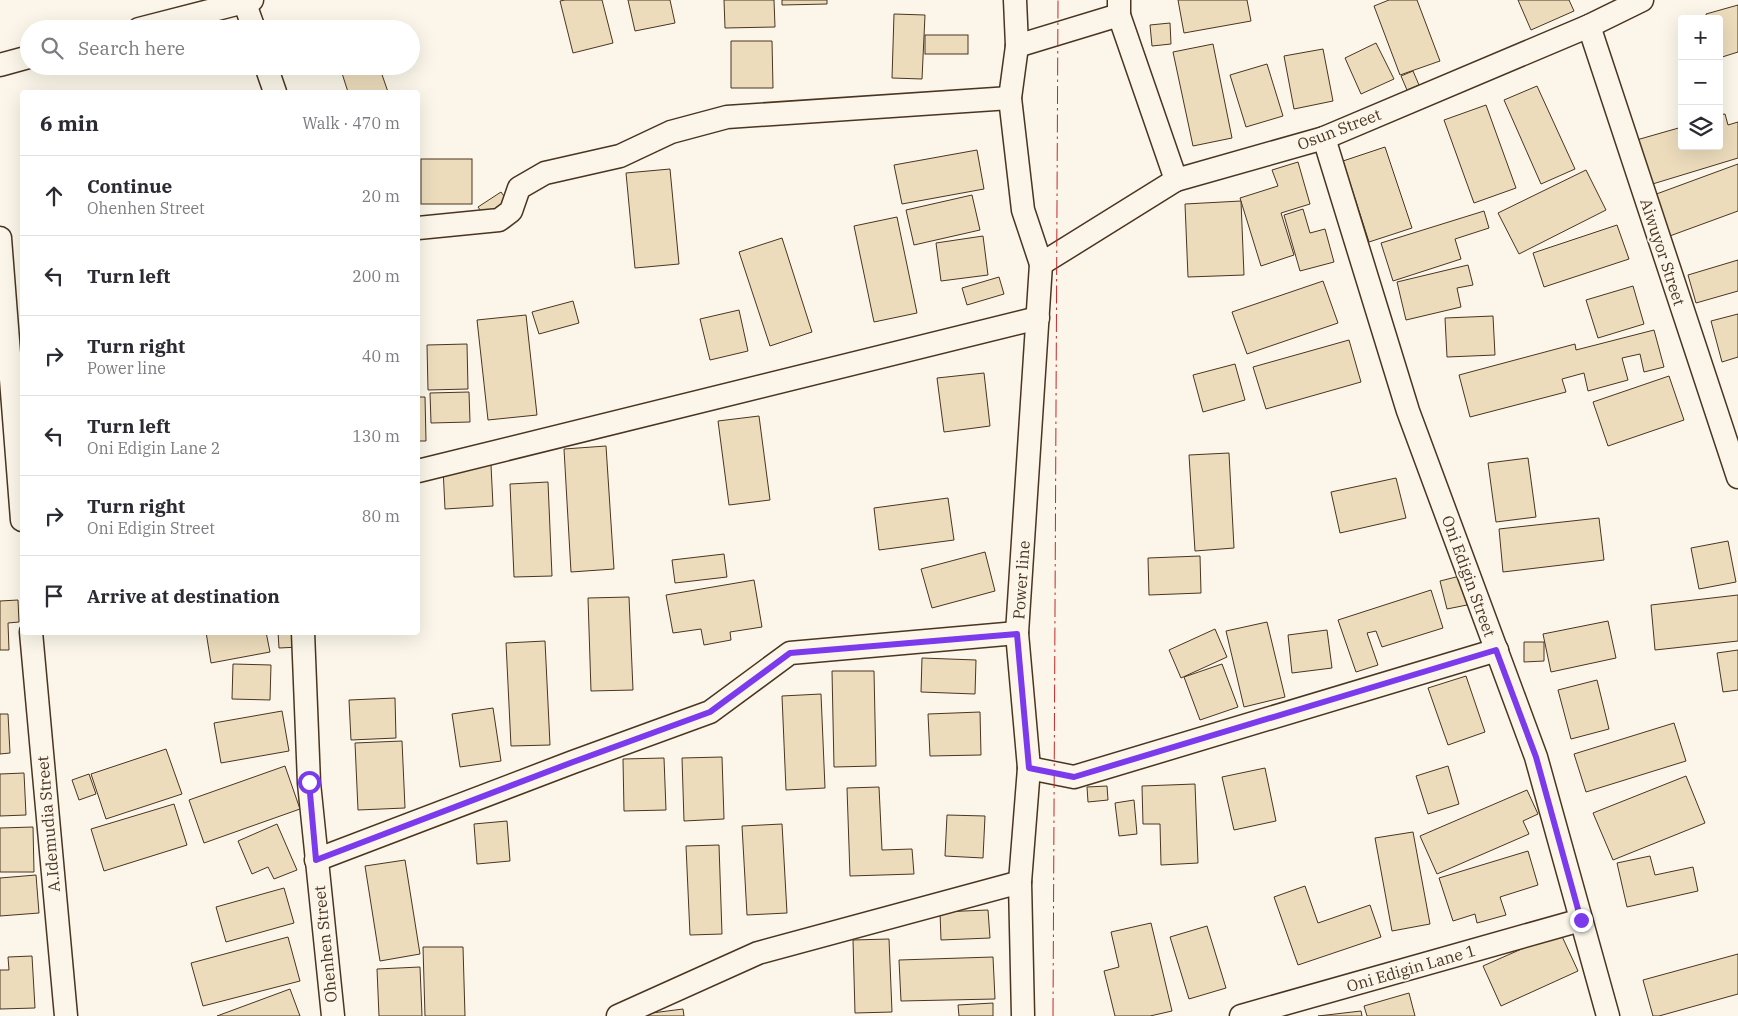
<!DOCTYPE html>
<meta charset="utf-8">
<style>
body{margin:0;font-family:"IBM Plex Serif",serif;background:#f2f2f3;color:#2b2b33}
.controls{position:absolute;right:15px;top:15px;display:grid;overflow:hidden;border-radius:5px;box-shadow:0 5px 20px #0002}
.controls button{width:45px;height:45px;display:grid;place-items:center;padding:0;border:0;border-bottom:1px solid #e1e1e2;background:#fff;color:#2b2b33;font:25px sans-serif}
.stop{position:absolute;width:15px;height:15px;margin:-11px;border:4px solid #7c3aed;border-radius:50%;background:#fff}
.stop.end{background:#7c3aed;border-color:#fff;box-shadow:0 1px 5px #0008}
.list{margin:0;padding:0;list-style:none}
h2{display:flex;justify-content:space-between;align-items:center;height:65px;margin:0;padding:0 20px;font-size:21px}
h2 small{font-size:16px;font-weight:400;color:#7c7c81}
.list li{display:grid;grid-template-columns:32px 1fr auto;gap:15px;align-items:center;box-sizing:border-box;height:80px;padding:0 20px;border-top:1px solid #e1e1e2}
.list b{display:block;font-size:19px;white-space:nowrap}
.list p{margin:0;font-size:16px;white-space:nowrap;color:#7c7c81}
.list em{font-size:16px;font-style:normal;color:#7c7c81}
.icon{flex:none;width:28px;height:28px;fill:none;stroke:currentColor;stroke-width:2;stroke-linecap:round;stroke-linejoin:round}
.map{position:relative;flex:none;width:1738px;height:1016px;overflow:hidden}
.search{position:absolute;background:#fff;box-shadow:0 5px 20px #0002;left:20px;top:20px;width:400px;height:55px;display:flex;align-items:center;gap:12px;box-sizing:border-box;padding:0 18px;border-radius:28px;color:#7c7c81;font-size:19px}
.panel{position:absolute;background:#fff;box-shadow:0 5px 20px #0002;left:20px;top:90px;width:400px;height:545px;border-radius:5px}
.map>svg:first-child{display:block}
.building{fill:#ecdcbc;stroke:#4a3520}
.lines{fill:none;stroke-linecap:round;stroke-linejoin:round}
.minor-casing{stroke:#4a3520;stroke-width:25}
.minor{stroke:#fbf6e9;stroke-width:22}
.power{stroke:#c62828;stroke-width:1;stroke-dasharray:18 4 2.5 4;stroke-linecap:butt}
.route{stroke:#7c3aed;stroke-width:6}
.labels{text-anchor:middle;stroke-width:4;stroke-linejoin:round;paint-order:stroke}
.street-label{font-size:16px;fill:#4a3520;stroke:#fbf6e9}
</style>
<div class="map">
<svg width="1738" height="1016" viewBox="0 0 1738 1016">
<rect width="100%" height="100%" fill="#fbf6e9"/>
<g class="building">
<polygon points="565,0 602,0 613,43 573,53 560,1"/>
<polygon points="628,0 670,0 675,23 635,31"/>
<polygon points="724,0 774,0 775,27 725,28"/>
<polygon points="782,0 827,0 827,4 782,5"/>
<polygon points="1178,0 1247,0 1251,21 1184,33"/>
<polygon points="1389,0 1417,0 1440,61 1400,75 1374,6"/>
<polygon points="1518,0 1569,0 1574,11 1531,30"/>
<polygon points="1738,5 1738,52 1719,58 1719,19 1707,19 1706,14"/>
<polygon points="894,14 925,15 922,79 892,78"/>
<polygon points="1170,23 1171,44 1152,46 1150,25"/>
<rect x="925" y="35" width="43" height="19"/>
<polygon points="731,41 772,41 773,88 731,88"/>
<polygon points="1376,43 1394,79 1361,94 1345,58"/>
<polygon points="1213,44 1232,138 1193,146 1173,52"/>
<polygon points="1323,49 1333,101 1294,109 1284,56"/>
<polygon points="1267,64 1283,116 1246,127 1230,75"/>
<polygon points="379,66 388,92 348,92 340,67"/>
<polygon points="1413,71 1419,85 1407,90 1401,76"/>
<polygon points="1537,86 1575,169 1541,184 1504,100"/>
<polygon points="1486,105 1516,188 1474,203 1444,120"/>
<polygon points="1725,114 1728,125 1738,122 1738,158 1646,186 1633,141 1682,127 1682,146 1719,146 1719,115"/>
<polygon points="1385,147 1412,228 1369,242 1343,161"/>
<polygon points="977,150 984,189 902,204 894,165"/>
<rect x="421" y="159" width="51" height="45"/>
<polygon points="1298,162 1310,204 1281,213 1294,255 1261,266 1240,198 1278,186 1272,170"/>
<polygon points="1738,164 1738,211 1667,237 1651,196"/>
<polygon points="670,169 679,264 635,268 626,173"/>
<polygon points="1586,170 1606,210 1519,254 1498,213"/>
<polygon points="501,192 511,206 488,221 478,207"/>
<polygon points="972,195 980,230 914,245 906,210"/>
<polygon points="1241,201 1244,275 1188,277 1185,204"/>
<polygon points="1303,209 1310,233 1325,229 1334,262 1300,271 1284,215"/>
<polygon points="1484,211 1489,228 1455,239 1461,259 1393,281 1381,243"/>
<polygon points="897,217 917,313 874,322 854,226"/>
<polygon points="1617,225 1629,259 1544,287 1533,253"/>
<polygon points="983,236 988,275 941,281 936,243"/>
<polygon points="782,238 812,332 770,346 739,252"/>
<polygon points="1738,260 1738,291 1696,303 1688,275"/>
<polygon points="1468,265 1473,285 1457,288 1461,307 1406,320 1397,282"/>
<polygon points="999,277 1004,294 967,305 962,288"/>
<polygon points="1323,281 1338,323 1247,354 1232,312"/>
<polygon points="1633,286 1644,324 1598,338 1586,300"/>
<polygon points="573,301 579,323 539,334 532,312"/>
<polygon points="739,310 748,351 710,360 700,319"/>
<polygon points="1738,314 1738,357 1722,362 1711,321"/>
<polygon points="526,315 537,415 488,420 477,320"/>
<polygon points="1493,316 1495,355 1447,357 1445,318"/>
<polygon points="1654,330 1664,367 1644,372 1640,354 1622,358 1628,380 1588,391 1584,373 1562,379 1566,392 1470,417 1459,375 1575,344 1576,350"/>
<polygon points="1349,340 1361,382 1266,409 1253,367"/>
<polygon points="467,344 468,389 428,390 427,345"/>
<polygon points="1235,364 1245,400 1203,412 1193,375"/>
<polygon points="984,373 990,426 944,432 937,378"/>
<polygon points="1669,376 1684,420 1608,446 1593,402"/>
<polygon points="469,392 470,422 431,423 430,393"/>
<polygon points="418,397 425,397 426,441 418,441"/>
<polygon points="759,416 770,500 729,505 718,421"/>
<polygon points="606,446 614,569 571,572 564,449"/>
<polygon points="1229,453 1234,548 1195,551 1189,455"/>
<polygon points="1528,458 1536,517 1496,522 1488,463"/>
<polygon points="491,465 493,506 445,509 443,468"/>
<polygon points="1396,478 1406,518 1340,533 1331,492"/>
<polygon points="548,482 552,576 514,577 510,484"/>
<polygon points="948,498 954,540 879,550 874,508"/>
<polygon points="1599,518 1604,560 1503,572 1499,529"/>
<polygon points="1728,541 1736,582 1699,589 1691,548"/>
<polygon points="985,552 995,591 932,608 921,569"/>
<polygon points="724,554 727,577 675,583 672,560"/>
<polygon points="1200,556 1201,593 1149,595 1148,558"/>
<polygon points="1460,576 1467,605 1447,609 1440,581"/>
<polygon points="754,580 762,627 730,632 731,640 704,645 701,629 673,633 666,595"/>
<polygon points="1431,590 1443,628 1382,647 1376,631 1367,633 1378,665 1356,672 1338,620"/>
<polygon points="1738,595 1738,641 1655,650 1651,605"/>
<polygon points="629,597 633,690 591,691 588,598"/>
<polygon points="18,600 19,622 8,623 9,650 0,650 0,601"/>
<polygon points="1608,621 1616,658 1551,672 1543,634"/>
<polygon points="1267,622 1285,697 1244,707 1226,631"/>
<polygon points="1215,629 1227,657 1181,678 1169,650"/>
<polygon points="1327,630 1332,668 1292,673 1288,635"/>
<polygon points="206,632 266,632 270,652 211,663"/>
<polygon points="278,632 300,632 300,647 279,648"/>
<polygon points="545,641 550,745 511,746 506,643"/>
<polygon points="1524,642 1544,642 1544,661 1524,662"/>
<polygon points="1738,650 1738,690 1723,692 1717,653"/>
<polygon points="922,658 976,660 975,694 921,692"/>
<polygon points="233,664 271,665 270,700 232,699"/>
<polygon points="1222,664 1238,707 1200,720 1184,677"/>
<polygon points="832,671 874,671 876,766 834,767"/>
<polygon points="1466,676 1485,732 1448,745 1428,688"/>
<polygon points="1597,680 1609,729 1571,739 1558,690"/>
<polygon points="821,694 825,788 786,790 782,696"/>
<polygon points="395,698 396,738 351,740 349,700"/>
<polygon points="493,708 501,761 460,767 452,714"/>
<polygon points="282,711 289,751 221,763 214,723"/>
<polygon points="980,712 981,755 930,756 928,714"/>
<polygon points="0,714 8,714 10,753 0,754"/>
<polygon points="1674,723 1686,761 1586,792 1574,754"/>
<polygon points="402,741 405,808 358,810 355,743"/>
<polygon points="166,749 182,794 106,819 91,774"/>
<polygon points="722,757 724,819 684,821 682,758"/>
<polygon points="664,758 666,810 624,811 623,759"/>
<polygon points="285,766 300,809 204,843 189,800"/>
<polygon points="1448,766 1459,804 1428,814 1416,776"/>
<polygon points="1265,768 1276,821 1234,830 1222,777"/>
<polygon points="24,773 26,815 0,816 0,774"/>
<polygon points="89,774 96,794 79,800 72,780"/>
<polygon points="1686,776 1705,823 1613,860 1593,813"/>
<polygon points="1195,784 1198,863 1161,865 1160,824 1143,824 1142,786"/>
<polygon points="1107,786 1108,800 1088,802 1087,787"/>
<polygon points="879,787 882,850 912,849 914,874 850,876 847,788"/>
<polygon points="1527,790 1538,814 1523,821 1529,834 1437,874 1420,836"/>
<polygon points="1134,800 1137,834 1119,836 1115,803"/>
<polygon points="174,804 187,845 104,871 91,829"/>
<polygon points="947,815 985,816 983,858 945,856"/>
<polygon points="507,821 510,861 477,864 474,824"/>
<polygon points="277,824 297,870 274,879 268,867 252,874 238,841"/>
<polygon points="782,824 787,913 747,915 742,826"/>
<polygon points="33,827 34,872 0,872 0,828"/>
<polygon points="1413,832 1430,924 1392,931 1375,838"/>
<polygon points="719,845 722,934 690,935 686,846"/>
<polygon points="1528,851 1538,885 1500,897 1506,915 1477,923 1475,914 1453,921 1439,878"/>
<polygon points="1650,856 1655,875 1693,867 1698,891 1627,907 1617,863"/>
<polygon points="405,860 420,954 380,961 365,866"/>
<polygon points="36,875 39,913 0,916 0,878"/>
<polygon points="1305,886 1318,923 1370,905 1381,937 1298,965 1274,897"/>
<polygon points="284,888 294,923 226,942 216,907"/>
<polygon points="988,910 990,938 941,940 940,912"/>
<polygon points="1151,923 1172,1011 1150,1016 1115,1016 1104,971 1119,967 1111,932"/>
<polygon points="1207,926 1226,988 1189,999 1170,937"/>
<polygon points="1560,932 1578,971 1501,1006 1483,966"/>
<polygon points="288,937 300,981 203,1006 191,963"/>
<polygon points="889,939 892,1012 855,1013 853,940"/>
<polygon points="423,947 463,947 465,1016 425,1016"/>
<polygon points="1738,954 1738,994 1659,1016 1653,1016 1643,980"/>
<polygon points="32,956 35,1008 0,1009 0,970 9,970 8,957"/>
<polygon points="993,957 995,999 901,1001 899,960"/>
<polygon points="420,967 422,1016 379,1016 377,969"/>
<polygon points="290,989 300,1016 217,1016"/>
<polygon points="1409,993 1415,1016 1367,1016 1364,1006"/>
<polygon points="993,1003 993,1016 959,1016 958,1005"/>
<polygon points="683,1009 684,1016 645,1016 644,1014"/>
<polygon points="1361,1011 1362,1016 1318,1016"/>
</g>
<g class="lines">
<g class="minor-casing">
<g id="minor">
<polyline points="1015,0 1017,46 1010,98 1023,210 1041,264 1017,633 1029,768 1020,882 1023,1016"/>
<polyline points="1119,0 1119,15 1176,180"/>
<polyline points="244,1 254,29"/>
<polyline points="1589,26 1738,477"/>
<polyline points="139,29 252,0"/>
<polyline points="1017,46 1119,15"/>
<polyline points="0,65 29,57"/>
<polyline points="266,66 275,92"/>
<polyline points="1324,138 1408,411 1536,757 1608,1016"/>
<polyline points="418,228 499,220 511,211 519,188 545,173 620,156 671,132 727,117 1010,98"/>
<polyline points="0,238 22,520"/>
<polyline points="1041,264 1176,180 1324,138 1589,26 1642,0"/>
<polyline points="418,471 1038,318"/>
<polyline points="31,632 66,1016"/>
<polyline points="303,632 309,783 333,1016"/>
<polyline points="1029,768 1074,777 1497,650"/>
<polyline points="316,860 573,762 710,712 790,653 1017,633"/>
<polyline points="618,1016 758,953 1020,882"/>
<polyline points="1241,1016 1581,920"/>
</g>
</g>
<use href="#minor" class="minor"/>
<polyline class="power" points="1053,1016 1058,0"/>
</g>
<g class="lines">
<polyline class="route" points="309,782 316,860 573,762 710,712 790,653 1017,634 1029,768 1074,777 1496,650 1536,757 1581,920"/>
</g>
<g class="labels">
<g class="street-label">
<text transform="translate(1339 129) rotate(-21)" y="6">Osun Street</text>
<text transform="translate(1663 252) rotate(72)" y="6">Aiwuyor Street</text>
<text transform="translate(1469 576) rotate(70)" y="6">Oni Edigin Street</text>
<text transform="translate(1021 580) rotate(-86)" y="6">Power line</text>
<text transform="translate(48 824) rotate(-95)" y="6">A.Idemudia Street</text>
<text transform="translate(325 944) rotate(-96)" y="6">Ohenhen Street</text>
<text transform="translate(1411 968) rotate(-16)" y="6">Oni Edigin Lane 1</text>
</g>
</g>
</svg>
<div class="controls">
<button>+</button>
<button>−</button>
<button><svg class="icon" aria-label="layers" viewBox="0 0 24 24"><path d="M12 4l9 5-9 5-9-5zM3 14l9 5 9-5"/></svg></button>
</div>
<div class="stop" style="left:309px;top:782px"></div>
<div class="stop end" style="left:1581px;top:920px"></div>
<div class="search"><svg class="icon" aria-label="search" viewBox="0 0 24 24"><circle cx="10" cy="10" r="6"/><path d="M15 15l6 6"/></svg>Search here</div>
<section class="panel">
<h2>6 min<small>Walk · 470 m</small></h2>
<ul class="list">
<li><svg class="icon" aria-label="ahead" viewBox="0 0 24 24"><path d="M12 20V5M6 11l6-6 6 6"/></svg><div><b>Continue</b><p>Ohenhen Street</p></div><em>20 m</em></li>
<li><svg class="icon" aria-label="left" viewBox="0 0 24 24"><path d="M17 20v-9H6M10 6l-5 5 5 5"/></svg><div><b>Turn left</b></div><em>200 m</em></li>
<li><svg class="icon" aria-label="right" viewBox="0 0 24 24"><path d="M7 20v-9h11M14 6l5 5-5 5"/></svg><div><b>Turn right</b><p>Power line</p></div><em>40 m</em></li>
<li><svg class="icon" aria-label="left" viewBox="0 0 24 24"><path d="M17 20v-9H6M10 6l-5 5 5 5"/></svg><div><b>Turn left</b><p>Oni Edigin Lane 2</p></div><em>130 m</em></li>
<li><svg class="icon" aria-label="right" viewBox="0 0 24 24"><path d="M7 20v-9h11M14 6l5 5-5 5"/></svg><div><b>Turn right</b><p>Oni Edigin Street</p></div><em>80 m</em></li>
<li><svg class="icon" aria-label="arrive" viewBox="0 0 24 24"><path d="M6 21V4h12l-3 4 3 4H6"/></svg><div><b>Arrive at destination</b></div></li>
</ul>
</section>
</div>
